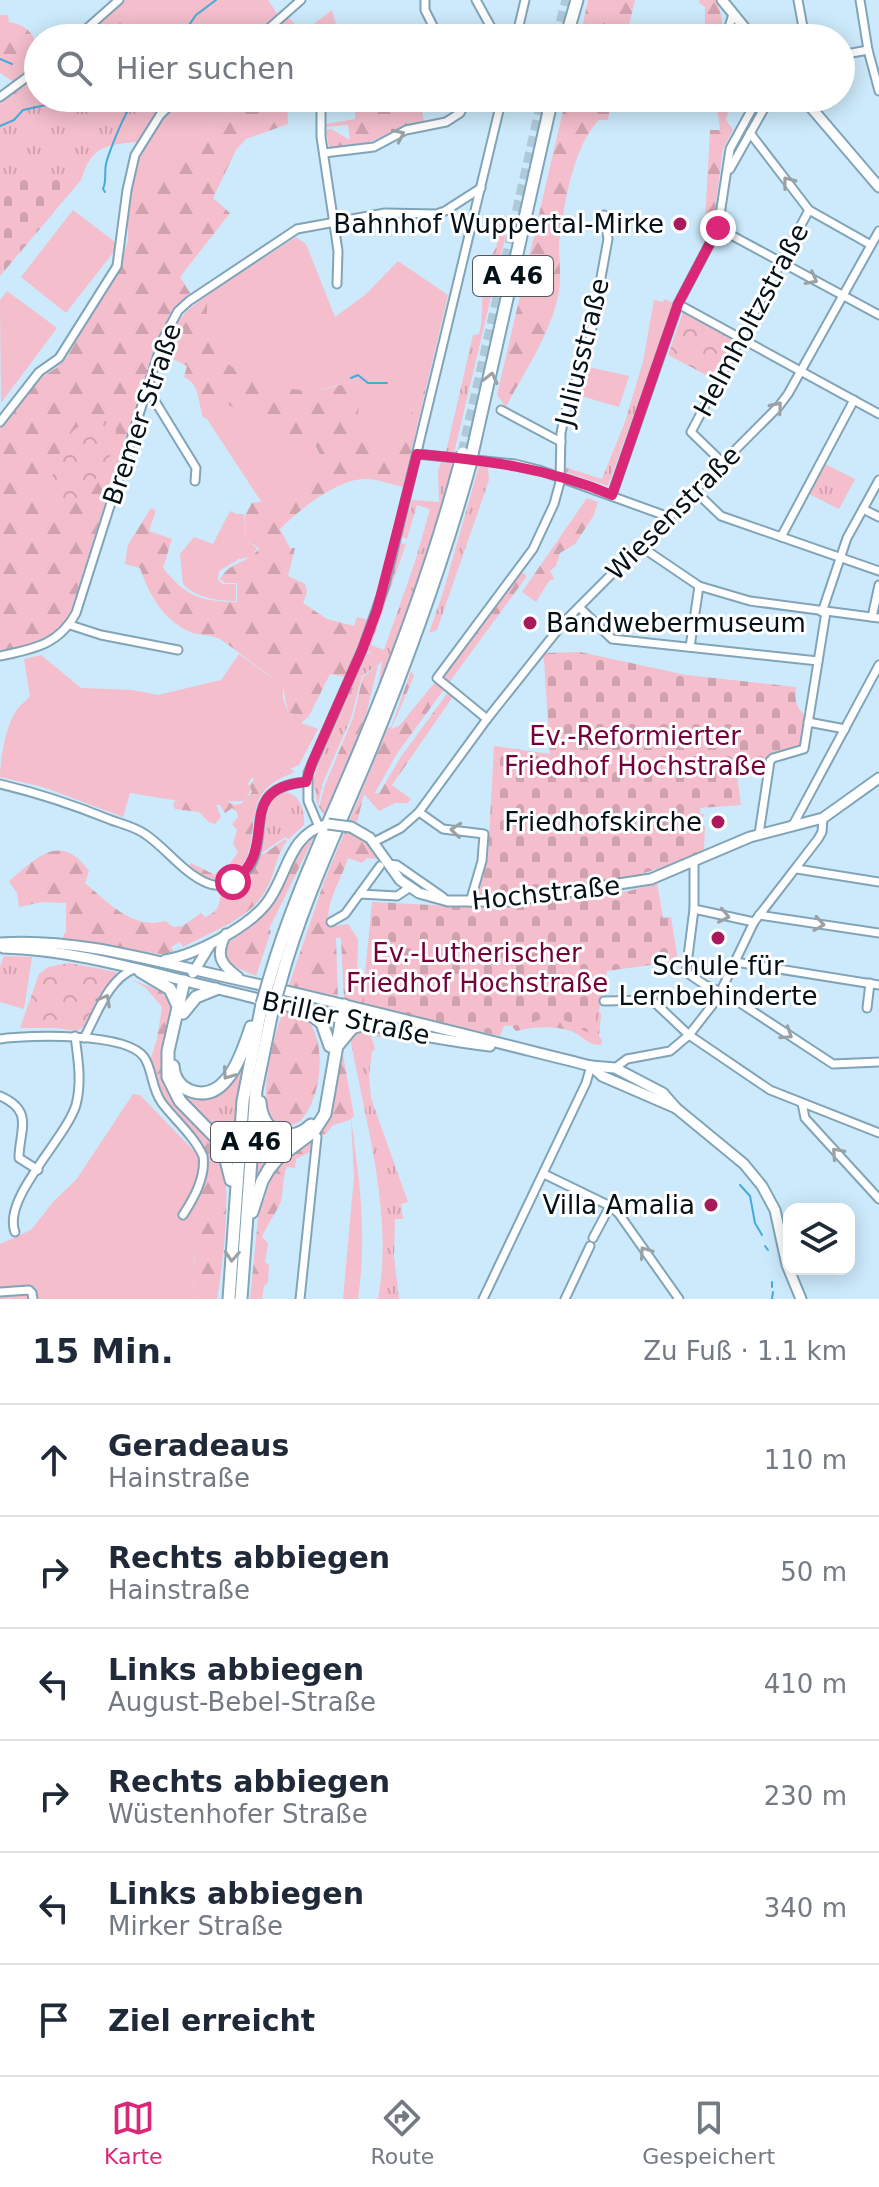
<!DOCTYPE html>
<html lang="de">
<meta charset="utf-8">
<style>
body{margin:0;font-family:"DejaVu Sans",sans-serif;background:#f2f2f3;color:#1f2937}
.controls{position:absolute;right:24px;bottom:24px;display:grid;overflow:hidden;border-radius:16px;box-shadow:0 4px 20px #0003}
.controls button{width:72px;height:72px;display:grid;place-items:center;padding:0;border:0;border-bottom:2px solid #e0e1e3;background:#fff;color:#1f2937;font:40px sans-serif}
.stop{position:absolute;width:24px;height:24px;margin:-18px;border:6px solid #db2777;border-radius:50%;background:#fff}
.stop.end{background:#db2777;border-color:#fff;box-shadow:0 2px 8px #0008}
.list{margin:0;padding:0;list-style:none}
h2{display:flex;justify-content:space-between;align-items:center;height:104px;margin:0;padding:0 32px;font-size:34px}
h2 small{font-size:26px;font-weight:400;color:#747a83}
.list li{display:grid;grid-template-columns:52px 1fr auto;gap:24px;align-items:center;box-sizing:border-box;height:112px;padding:0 32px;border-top:2px solid #e0e1e3}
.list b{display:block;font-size:30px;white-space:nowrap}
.list p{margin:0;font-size:26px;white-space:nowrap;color:#747a83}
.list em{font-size:26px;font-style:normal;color:#747a83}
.icon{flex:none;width:44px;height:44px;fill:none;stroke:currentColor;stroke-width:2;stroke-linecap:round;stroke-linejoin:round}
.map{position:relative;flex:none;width:879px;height:1299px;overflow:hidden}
.search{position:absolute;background:#fff;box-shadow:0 4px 20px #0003;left:24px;right:24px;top:24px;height:88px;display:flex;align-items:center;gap:20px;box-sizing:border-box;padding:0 28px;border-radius:44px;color:#747a83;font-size:30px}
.sheet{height:776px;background:#fff}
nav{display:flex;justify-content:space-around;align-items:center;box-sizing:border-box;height:112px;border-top:2px solid #e0e1e3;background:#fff;font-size:22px;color:#747a83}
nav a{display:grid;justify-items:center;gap:4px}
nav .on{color:#db2777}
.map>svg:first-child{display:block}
.grass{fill:url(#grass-tufts)}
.forest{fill:url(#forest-firs)}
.cemetery{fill:url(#cemetery-stones)}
.park{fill:url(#park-crowns)}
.garden{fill:#f4becc}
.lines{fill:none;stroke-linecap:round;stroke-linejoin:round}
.stream{stroke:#45aada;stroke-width:2}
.highway-tunnel{stroke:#aec9d9;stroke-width:11;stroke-dasharray:11 5.5;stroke-linecap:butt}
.minor-casing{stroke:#81a4b8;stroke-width:11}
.major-casing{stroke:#81a4b8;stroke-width:13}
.highway-casing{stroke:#81a4b8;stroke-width:15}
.minor{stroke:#fff;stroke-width:7}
.major{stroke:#fff;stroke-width:9}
.highway{stroke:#fff;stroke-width:11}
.major-bridge-casing{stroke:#81a4b8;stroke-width:13;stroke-linecap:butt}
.highway-bridge-casing{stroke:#81a4b8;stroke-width:15;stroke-linecap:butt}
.major-bridge{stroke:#fff;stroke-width:9}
.highway-bridge{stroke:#fff;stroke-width:11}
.oneway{stroke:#9ba0a3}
.route{stroke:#db2777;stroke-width:10}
.poi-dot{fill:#a91a5a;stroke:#fff;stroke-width:3}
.labels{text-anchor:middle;stroke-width:6;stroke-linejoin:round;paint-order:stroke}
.shield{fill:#fff;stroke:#4f585d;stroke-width:2}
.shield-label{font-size:24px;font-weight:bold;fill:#041118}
.poi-label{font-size:26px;fill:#041118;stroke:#fff;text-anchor:end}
.street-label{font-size:26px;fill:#041118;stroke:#fff}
.park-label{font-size:26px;fill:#730039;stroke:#fff}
</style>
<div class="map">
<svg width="879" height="1299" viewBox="0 0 879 1299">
<defs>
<pattern id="grass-tufts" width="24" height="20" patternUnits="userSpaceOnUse" patternTransform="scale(2)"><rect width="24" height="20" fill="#f4becc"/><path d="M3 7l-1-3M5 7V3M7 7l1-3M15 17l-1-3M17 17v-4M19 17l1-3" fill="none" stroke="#d0a2ae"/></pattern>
<pattern id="forest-firs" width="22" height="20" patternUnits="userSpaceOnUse" patternTransform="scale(2)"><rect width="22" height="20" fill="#f4becc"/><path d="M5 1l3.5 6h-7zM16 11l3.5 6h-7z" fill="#d0a2ae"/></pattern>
<pattern id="cemetery-stones" width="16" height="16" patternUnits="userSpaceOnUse" patternTransform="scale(2)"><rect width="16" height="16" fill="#f4becc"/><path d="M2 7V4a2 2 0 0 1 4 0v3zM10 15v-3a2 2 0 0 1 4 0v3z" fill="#d0a2ae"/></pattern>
<pattern id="park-crowns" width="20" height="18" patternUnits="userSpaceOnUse" patternTransform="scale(2)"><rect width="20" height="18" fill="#f4becc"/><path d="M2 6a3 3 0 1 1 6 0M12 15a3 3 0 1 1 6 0" fill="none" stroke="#d0a2ae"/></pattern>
</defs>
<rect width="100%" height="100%" fill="#cceafb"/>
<g class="grass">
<path d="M38 85V98H174L157 112 137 142C104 145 92 146 81 180L0 178V105Z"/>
<path d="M502 216 510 217 454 453 446 452 473 335 479 334C484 318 480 304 484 289 487 278 493 268 490 258L496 248 499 235 497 231Z"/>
<polygon points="643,362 652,365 608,486 565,472 564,467 602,479 625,422"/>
<polygon points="441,462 451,463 451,471 424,562 377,692 382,662 362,676 351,718 322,785 318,807 313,780 318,764 366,653 372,653 367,651 387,596 401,543 406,544 371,645 384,650 416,559 430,509 417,505 407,539 402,537 412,500 439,502 438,471"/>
<polygon points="825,464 855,479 839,509 809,494"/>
<polygon points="479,466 488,466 489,480 437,630 429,633 444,589"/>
<path d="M281 792C299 791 305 809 304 825L289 839 285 837 263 852 260 851C265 831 263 804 281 792Z"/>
<polygon points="4,956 32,957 24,1009 0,1002 0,967"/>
<path d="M365 1029 379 1031 381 1037 371 1036 375 1049 372 1052 369 1075 371 1098 408 1202 401 1204 403 1219H395L394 1256 399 1299H378C394 1214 365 1121 350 1037Z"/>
<polygon points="244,1054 230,1159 221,1137 180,1094 175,1083 216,1093"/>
<polygon points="260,1122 277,1138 296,1139 263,1169 255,1184"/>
</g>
<g class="forest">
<polygon points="125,0 142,0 127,26 130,37 83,38"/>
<polygon points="588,0 635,0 626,38 580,38"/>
<path d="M699 0H715C724 12 719 26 728 38H705V7L699 3Z"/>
<path d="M0 15H8L9 22C44 28 38 58 38 85L0 105V101L27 82H14L0 73Z"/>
<path d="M241 98H287L288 124 246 139 236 150 213 198 230 213 180 277 190 293 170 314 155 346 67 623C45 645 30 647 0 650V418L34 382 56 368 67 357 86 324 100 289 118 269 128 241V197L171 168 178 153 192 144V135L211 127 226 111 236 110Z"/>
<polygon points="356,98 418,98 425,124 410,125 367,143 329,148 326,130 331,129 350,140 348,125 325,127 325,124 355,119"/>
<path d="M566 98H611L608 120H599C574 145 565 200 560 235 557 255 563 276 558 296 550 335 524 372 506 407L497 395Z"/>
<polygon points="716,98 732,98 726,120 733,130 723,149 713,225 704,241 710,130 720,130"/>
<path d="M208 295C208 310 204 329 211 344 227 376 281 389 314 390 328 390 344 383 357 380L364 386 358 413 400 448 411 413 426 388 403 487C391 484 378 479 366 479 338 478 299 510 280 529L290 548H295L288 576 305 584 307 592 303 603 327 619 354 626 357 617 369 620 345 677 330 674 309 716 288 713 283 686C263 671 243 655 223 641 213 634 204 636 193 633 164 622 149 595 140 568L125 564 128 545 151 508 156 510 149 531 172 539 163 568C187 597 199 601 237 602V583H225L220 579C230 561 249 564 259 548L246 539 245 516 252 503 272 500 315 466 319 453 312 439 263 433 257 426 210 405 207 419 203 417C198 402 200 384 184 377L187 366 163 354C174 323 181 313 208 295Z"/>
<polygon points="587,498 598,502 594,515 575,544 560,553 556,566 550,571 554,579 549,581 536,602 522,592"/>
<polygon points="520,571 527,576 448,684 442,679 442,675"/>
<polygon points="378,665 366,715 325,815 319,807 325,785 353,718 363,677"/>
<path d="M411 671 414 676 391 729 399 726 436 681 445 688 396 755 375 793 379 794 400 758 449 691 454 695 392 785 411 799 408 803H395L379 811 364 794 357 822 353 821 348 832 368 843 380 859 367 858 362 863 348 858C341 881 324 904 329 927L348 924 358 939 357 982 366 983 362 1005 344 1000 341 938H336L338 999 289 985 325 879 388 728 391 727Z"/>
<path d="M291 769 295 772C281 778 268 783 260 797 248 821 258 865 229 877 213 884 201 875 189 865L191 863 215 875 217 872 225 871 238 852 233 844 237 830 232 824 238 817 237 812 232 808 225 813 220 805H216L221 817 215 824 209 822 199 812 175 809 173 806 175 801H227L234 805 241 804 252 792 250 786 256 776Z"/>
<polygon points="314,837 269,929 271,931 256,976 231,965 223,955 224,946 270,909 300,850"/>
<path d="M285 839 287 841C276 855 276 870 268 886 254 918 212 931 183 947L180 942 171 947 174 952 161 954 45 939 63 938 64 933H66V903L43 902 19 907 17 893 9 881C37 858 60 831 89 871L85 883C108 902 132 930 165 921L173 927 183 926 201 913 205 917C219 912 220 904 221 891L243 881 260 853 264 854Z"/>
<path d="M131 979 160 991 174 1006 164 1073C179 1092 212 1129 220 1149 233 1182 223 1263 217 1299H193L197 1196 206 1164 162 1101 150 1061 157 1039 162 1007 146 988Z"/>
<path d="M284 1009C290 1010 297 1011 302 1015 329 1035 322 1097 302 1119 295 1126 287 1126 278 1125 275 1121 269 1115 268 1110 261 1085 275 1032 284 1009Z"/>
<path d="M599 1012 601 1014 599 1036 602 1040 601 1045C588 1046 582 1035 571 1031 554 1025 532 1027 516 1031L509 1023 520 1017Z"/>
<polygon points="342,1049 354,1116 350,1120 333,1125 325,1135 321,1135 319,1132"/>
<path d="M317 1135 314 1150 296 1159 295 1168 287 1167C282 1178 284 1189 281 1201 276 1214 267 1224 262 1237L268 1243 265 1262 269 1265 268 1283 264 1286 262 1299H250L260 1199H265C273 1163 289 1156 317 1135Z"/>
</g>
<g class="cemetery">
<polygon points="17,177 81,180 0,276 0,178"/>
<path d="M580 652 686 675 796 687C794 697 796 709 805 715L800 748 767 757V761L736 768 741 805 700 808V814H704L702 820 705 828 704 850C688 856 673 864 657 869 607 886 531 895 478 896L488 858 494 746 550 754 544 659 541 657 544 653Z"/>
<polygon points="657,883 663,918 671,917 678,961 607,971 594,1036 557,1016 546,1017 528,1024 504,1026 500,1036 362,1005 372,902 490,908 629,891"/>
</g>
<g class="park">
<polygon points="683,312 735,340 714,379 668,355"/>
<path d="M101 419 112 424 116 430C113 469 90 483 68 511L51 500 45 492C62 464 55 425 101 419Z"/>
<polygon points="69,963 117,972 86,1025 77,1031 56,1028 20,1028 39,974 48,967"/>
</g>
<g class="garden">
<polygon points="142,0 268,0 278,15 248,38 131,38 127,26"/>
<polygon points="332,10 337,28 345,25 356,27 358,34 370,31 373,38 262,38 287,16 303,32"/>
<path d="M180 98H241L236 110 226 111 211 127 192 135V144C179 153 180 156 171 168 160 181 143 192 128 197 138 150 147 134 180 98Z"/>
<polygon points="73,210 119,245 66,313 21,277"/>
<path d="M296 237 306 244 335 317 365 295 398 261 448 295 426 388 411 413 400 448 358 441V413L364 386 357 380C343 383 328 389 314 390 281 392 220 373 208 338 204 325 208 308 208 294Z"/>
<polygon points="7,291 57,328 1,403 0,300"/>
<polygon points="664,299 674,303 652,365 643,362 654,300 663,302"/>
<polygon points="584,366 629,376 619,407 574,394"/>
<polygon points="216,398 258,421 257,426 263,433 312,439 319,453 315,466 272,500 262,503 207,419 210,405"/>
<path d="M230 511 237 514H244L246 539 257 548 252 557 239 559 219 571 218 580 223 584H236V601C217 601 197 598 183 584L180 554 194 537 213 544Z"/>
<path d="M239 654 283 686V698L288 713 309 716 301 723 318 729 299 765 265 780 252 778 248 783 251 789 245 801 185 802 130 793 123 817 43 787 0 777C0 760 6 725 16 711 19 706 26 701 30 696L24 659 41 655 81 688 132 690 158 695 221 680Z"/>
<polygon points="133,1094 140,1095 199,1156 200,1166 190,1197 204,1203 198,1244 195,1245 193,1299 0,1299 0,1244 31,1230 54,1201 76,1180"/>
<path d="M351 1119C360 1183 367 1234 358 1299H343L354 1177Z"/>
</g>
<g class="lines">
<g class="stream">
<polyline points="173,38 182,35 196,15 216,0"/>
<polyline points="0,59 12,64"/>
<polyline points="0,126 14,120 23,110 78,98"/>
<path d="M105 192 103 189C107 180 104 173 106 164 108 155 125 111 131 107 140 102 152 102 162 98"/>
<polyline points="351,378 358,375 368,383 387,383"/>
<polyline points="740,1185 750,1196 755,1223 762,1235"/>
<polyline points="765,1246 768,1250"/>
<polyline points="772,1282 772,1287"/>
<polyline points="772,1299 773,1292"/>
</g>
<g class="highway-tunnel">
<polyline points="557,38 567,0"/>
<polyline points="463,453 543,98"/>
</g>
<g class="minor-casing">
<g id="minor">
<polyline points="425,0 425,10 439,38"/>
<polyline points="476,0 497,38"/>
<polyline points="798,0 805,38"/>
<polyline points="860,0 868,50 879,91"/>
<polyline points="733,14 729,27 735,38"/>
<polyline points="76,38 119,0"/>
<polyline points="258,38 301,0"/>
<polyline points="516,38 525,0"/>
<polyline points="841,55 868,50"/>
<polyline points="0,97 38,69"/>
<polyline points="321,98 321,137 338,251 337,284"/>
<polyline points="750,133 809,210 871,245"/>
<polyline points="324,153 374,147 406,130 446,122 460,113 468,98"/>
<polyline points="730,169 770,98"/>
<polyline points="718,228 879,315"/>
<polyline points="678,304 879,414"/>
<polyline points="147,388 196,468 195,481"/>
<polyline points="501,410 561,442"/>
<polyline points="0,422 39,372 59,358 117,266 127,190 135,155 160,115 177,98"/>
<polyline points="417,454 515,464 539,470 669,517"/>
<polyline points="723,463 691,432 809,210"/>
<polyline points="695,491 721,516 879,571"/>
<polyline points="612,495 679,302 718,228 730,149 758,98"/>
<polyline points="863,509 879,517"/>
<polyline points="781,537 854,400"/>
<polyline points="640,546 699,586 750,601 879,618"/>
<polyline points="579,607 612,639 818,661"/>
<polyline points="822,612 847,538 879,480"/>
<polyline points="872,617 879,585"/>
<polyline points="70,625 101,635 178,650"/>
<polyline points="690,647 699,586"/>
<path d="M0 656C33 649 59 645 76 613L163 339 178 311 189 301 297 229 385 213 436 214 445 211 481 188"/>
<polyline points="487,719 437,678 533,549 554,504 560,482 561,433 565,414 590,338 608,239 604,215"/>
<polyline points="808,722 845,729"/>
<path d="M0 784C38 793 74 805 111 820 122 824 135 827 145 834 166 848 183 873 207 883 216 887 227 886 236 880 282 850 230 788 306 782"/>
<polyline points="419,812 443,829 484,834 482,861 470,902"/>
<polyline points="793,825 879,665"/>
<polyline points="319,827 308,801 308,773 362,650 385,585 502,98"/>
<polyline points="759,834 770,761 773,758 804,749 826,612"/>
<polyline points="374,842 401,828 419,812 487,719 564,622 779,406 788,394 879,231"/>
<polyline points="694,860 694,909 686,972 705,985 728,995 833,1064 879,1062"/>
<polyline points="388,864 397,865 443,897"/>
<polyline points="797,869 879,882"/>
<polyline points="360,894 397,896 409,888"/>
<polyline points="694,909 754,922"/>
<polyline points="759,915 879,933"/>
<polyline points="331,922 345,914 380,866"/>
<polyline points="735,962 879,985"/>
<polyline points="604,1001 652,1000 689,1035 770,1090 879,1133"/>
<polyline points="867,1008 870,983"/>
<path d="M84 1038C97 1015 108 979 134 969"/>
<path d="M0 1039C29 1035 126 1032 144 1057 153 1070 151 1088 162 1103 175 1120 194 1136 203 1156 206 1177 194 1198 183 1215"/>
<polyline points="615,1068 627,1059 670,1051 689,1035 717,999 754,922 818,839 822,832 823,818"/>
<path d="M0 1096C35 1111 19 1131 19 1158L38 1170"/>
<polyline points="802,1103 805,1118 879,1199"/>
<polyline points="544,1174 610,1206 619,1214 679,1299"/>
<path d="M15 1232C2 1198 65 1140 76 1105 82 1082 78 1059 75 1036"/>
<polyline points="593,1238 610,1206"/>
<polyline points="0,1292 29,1290 32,1293 33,1299"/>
<polyline points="300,1299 317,1137"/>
<polyline points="483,1299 586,1083 591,1066"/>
<polyline points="565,1299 590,1246"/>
</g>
</g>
<g class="major-casing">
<g id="major">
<polyline points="722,0 753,38"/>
<polyline points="803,98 879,187"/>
<polyline points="351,827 370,838 400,880 419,893 448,901 509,901 651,879 750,837 823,818 879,778"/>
<path d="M226 934C215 955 220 964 238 977"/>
<path d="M0 943C74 938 146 959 217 975 342 1003 467 1035 591 1066L615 1068 663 1093 676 1108 744 1164 762 1186 775 1210 787 1265 801 1299"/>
<path d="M3 948C72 950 136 969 202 985 297 1008 393 1034 490 1046"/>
<path d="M165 960C195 955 247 928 266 904 288 877 287 834 328 824"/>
<polyline points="193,973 210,945"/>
<polyline points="591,1066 602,1076 676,1108"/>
</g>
</g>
<g class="highway-casing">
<g id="highway">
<polyline points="566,38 577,0"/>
<polyline points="472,454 552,98"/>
<polyline points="140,971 170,989 177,1004"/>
<path d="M269 980C292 900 329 824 361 747 400 654 434 561 460 464"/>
<polyline points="184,981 168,1051 168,1077 180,1101 222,1144 231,1180"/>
<path d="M280 983C302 902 339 826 371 749 409 656 443 562 470 465"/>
<polyline points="302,1008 322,1023 330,1046"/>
<polyline points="183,1013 196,997 216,989"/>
<polyline points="338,1045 352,1028 367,1023"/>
<path d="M173 1066C174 1078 180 1087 191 1091 227 1104 243 1051 251 1027"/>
<path d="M260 1102C261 1131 289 1146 311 1125"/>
<polyline points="252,1212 262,1181 269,1169 278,1158 314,1131 325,1114 344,1005"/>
<polyline points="229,1299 243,1101 262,1004"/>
<polyline points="241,1299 256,1090 273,1007"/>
</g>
</g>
<use href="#minor" class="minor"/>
<use href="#major" class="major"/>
<use href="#highway" class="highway"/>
<g class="major-bridge-casing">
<polyline id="major-bridge" points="328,824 351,827"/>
</g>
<g class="highway-bridge-casing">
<g id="highway-bridge">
<polyline points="460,464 463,453"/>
<polyline points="470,465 472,454"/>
<polyline points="262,1004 269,980"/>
<polyline points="273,1007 280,983"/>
</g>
</g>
<use href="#major-bridge" class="major-bridge"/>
<use href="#highway-bridge" class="highway-bridge"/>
</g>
<defs><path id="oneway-chevron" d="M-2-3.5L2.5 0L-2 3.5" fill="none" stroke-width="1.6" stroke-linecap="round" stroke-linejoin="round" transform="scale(2)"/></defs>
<g class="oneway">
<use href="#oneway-chevron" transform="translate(399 135) rotate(-25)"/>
<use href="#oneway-chevron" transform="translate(788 182) rotate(-128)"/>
<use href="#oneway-chevron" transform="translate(812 279) rotate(28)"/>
<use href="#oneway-chevron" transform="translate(491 378) rotate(-77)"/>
<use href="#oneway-chevron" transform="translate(777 407) rotate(-50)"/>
<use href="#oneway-chevron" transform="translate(456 830) rotate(-174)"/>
<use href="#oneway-chevron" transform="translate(724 916) rotate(12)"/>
<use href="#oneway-chevron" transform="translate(819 924) rotate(9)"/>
<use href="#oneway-chevron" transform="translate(105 1000) rotate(-61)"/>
<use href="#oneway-chevron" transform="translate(787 1034) rotate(33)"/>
<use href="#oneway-chevron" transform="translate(228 1074) rotate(125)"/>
<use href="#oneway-chevron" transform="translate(837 1153) rotate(-132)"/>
<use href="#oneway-chevron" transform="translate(645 1252) rotate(-125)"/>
<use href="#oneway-chevron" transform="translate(232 1256) rotate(94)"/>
</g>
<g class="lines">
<path class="route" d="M233 882C282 848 231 788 306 782L312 763 362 650 377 610 417 454C484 460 549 468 612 495L678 304 718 228"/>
</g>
<g class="poi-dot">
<circle cx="680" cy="224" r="8"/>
<circle cx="530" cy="623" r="8"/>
<circle cx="718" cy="822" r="8"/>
<circle cx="718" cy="938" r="8"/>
<circle cx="711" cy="1205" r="8"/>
</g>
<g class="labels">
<g class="shield">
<rect x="473" y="256" width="80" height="40" rx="6"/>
<rect x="211" y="1122" width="80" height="40" rx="6"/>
</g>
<g class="shield-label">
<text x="513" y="284">A 46</text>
<text x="251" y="1150">A 46</text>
</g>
<g class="poi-label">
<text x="664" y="233">Bahnhof Wuppertal-Mirke</text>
<text x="546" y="632" text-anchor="start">Bandwebermuseum</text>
<text x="702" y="831">Friedhofskirche</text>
<text x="718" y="975" text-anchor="middle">Schule für<tspan x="718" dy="30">Lernbehinderte</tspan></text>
<text x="695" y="1214">Villa Amalia</text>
</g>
<g class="street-label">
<text transform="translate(751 320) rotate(-62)" y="9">Helmholtzstraße</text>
<text transform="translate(582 352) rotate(-76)" y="9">Juliusstraße</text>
<text transform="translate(142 414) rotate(-71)" y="9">Bremer Straße</text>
<text transform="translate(673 513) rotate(-45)" y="9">Wiesenstraße</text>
<text transform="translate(546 893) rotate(-6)" y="9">Hochstraße</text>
<text transform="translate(346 1018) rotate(12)" y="9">Briller Straße</text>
</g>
<g class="park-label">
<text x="635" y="745">Ev.-Reformierter<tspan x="635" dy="30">Friedhof Hochstraße</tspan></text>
<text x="477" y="962">Ev.-Lutherischer<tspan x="477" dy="30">Friedhof Hochstraße</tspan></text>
</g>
</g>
</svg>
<div class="controls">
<button><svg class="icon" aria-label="layers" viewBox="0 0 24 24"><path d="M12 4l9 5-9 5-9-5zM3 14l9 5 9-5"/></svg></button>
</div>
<div class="stop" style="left:233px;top:882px"></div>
<div class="stop end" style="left:718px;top:228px"></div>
<div class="search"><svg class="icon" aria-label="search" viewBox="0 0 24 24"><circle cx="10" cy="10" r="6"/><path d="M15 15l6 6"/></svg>Hier suchen</div>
</div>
<section class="sheet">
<h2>15 Min.<small>Zu Fuß · 1.1 km</small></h2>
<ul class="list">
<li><svg class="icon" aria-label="ahead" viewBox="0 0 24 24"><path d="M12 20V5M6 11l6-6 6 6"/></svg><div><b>Geradeaus</b><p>Hainstraße</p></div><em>110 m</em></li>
<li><svg class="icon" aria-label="right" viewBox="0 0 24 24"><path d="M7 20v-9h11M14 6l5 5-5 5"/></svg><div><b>Rechts abbiegen</b><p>Hainstraße</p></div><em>50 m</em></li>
<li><svg class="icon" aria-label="left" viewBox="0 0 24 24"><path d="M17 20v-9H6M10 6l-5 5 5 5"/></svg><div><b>Links abbiegen</b><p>August-Bebel-Straße</p></div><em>410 m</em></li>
<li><svg class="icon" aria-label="right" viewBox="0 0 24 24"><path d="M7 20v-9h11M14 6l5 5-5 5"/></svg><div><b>Rechts abbiegen</b><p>Wüstenhofer Straße</p></div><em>230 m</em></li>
<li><svg class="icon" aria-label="left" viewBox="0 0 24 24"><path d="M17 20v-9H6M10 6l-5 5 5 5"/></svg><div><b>Links abbiegen</b><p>Mirker Straße</p></div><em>340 m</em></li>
<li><svg class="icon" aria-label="arrive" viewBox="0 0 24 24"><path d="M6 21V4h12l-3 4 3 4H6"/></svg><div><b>Ziel erreicht</b></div></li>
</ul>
</section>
<nav>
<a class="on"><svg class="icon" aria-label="map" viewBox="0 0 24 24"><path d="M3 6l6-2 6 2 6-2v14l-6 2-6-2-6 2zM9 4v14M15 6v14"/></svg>Karte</a>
<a><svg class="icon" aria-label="directions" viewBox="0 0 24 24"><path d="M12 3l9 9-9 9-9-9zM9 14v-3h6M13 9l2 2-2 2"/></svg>Route</a>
<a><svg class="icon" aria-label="saved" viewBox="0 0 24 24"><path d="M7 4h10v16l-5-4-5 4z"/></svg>Gespeichert</a>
</nav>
